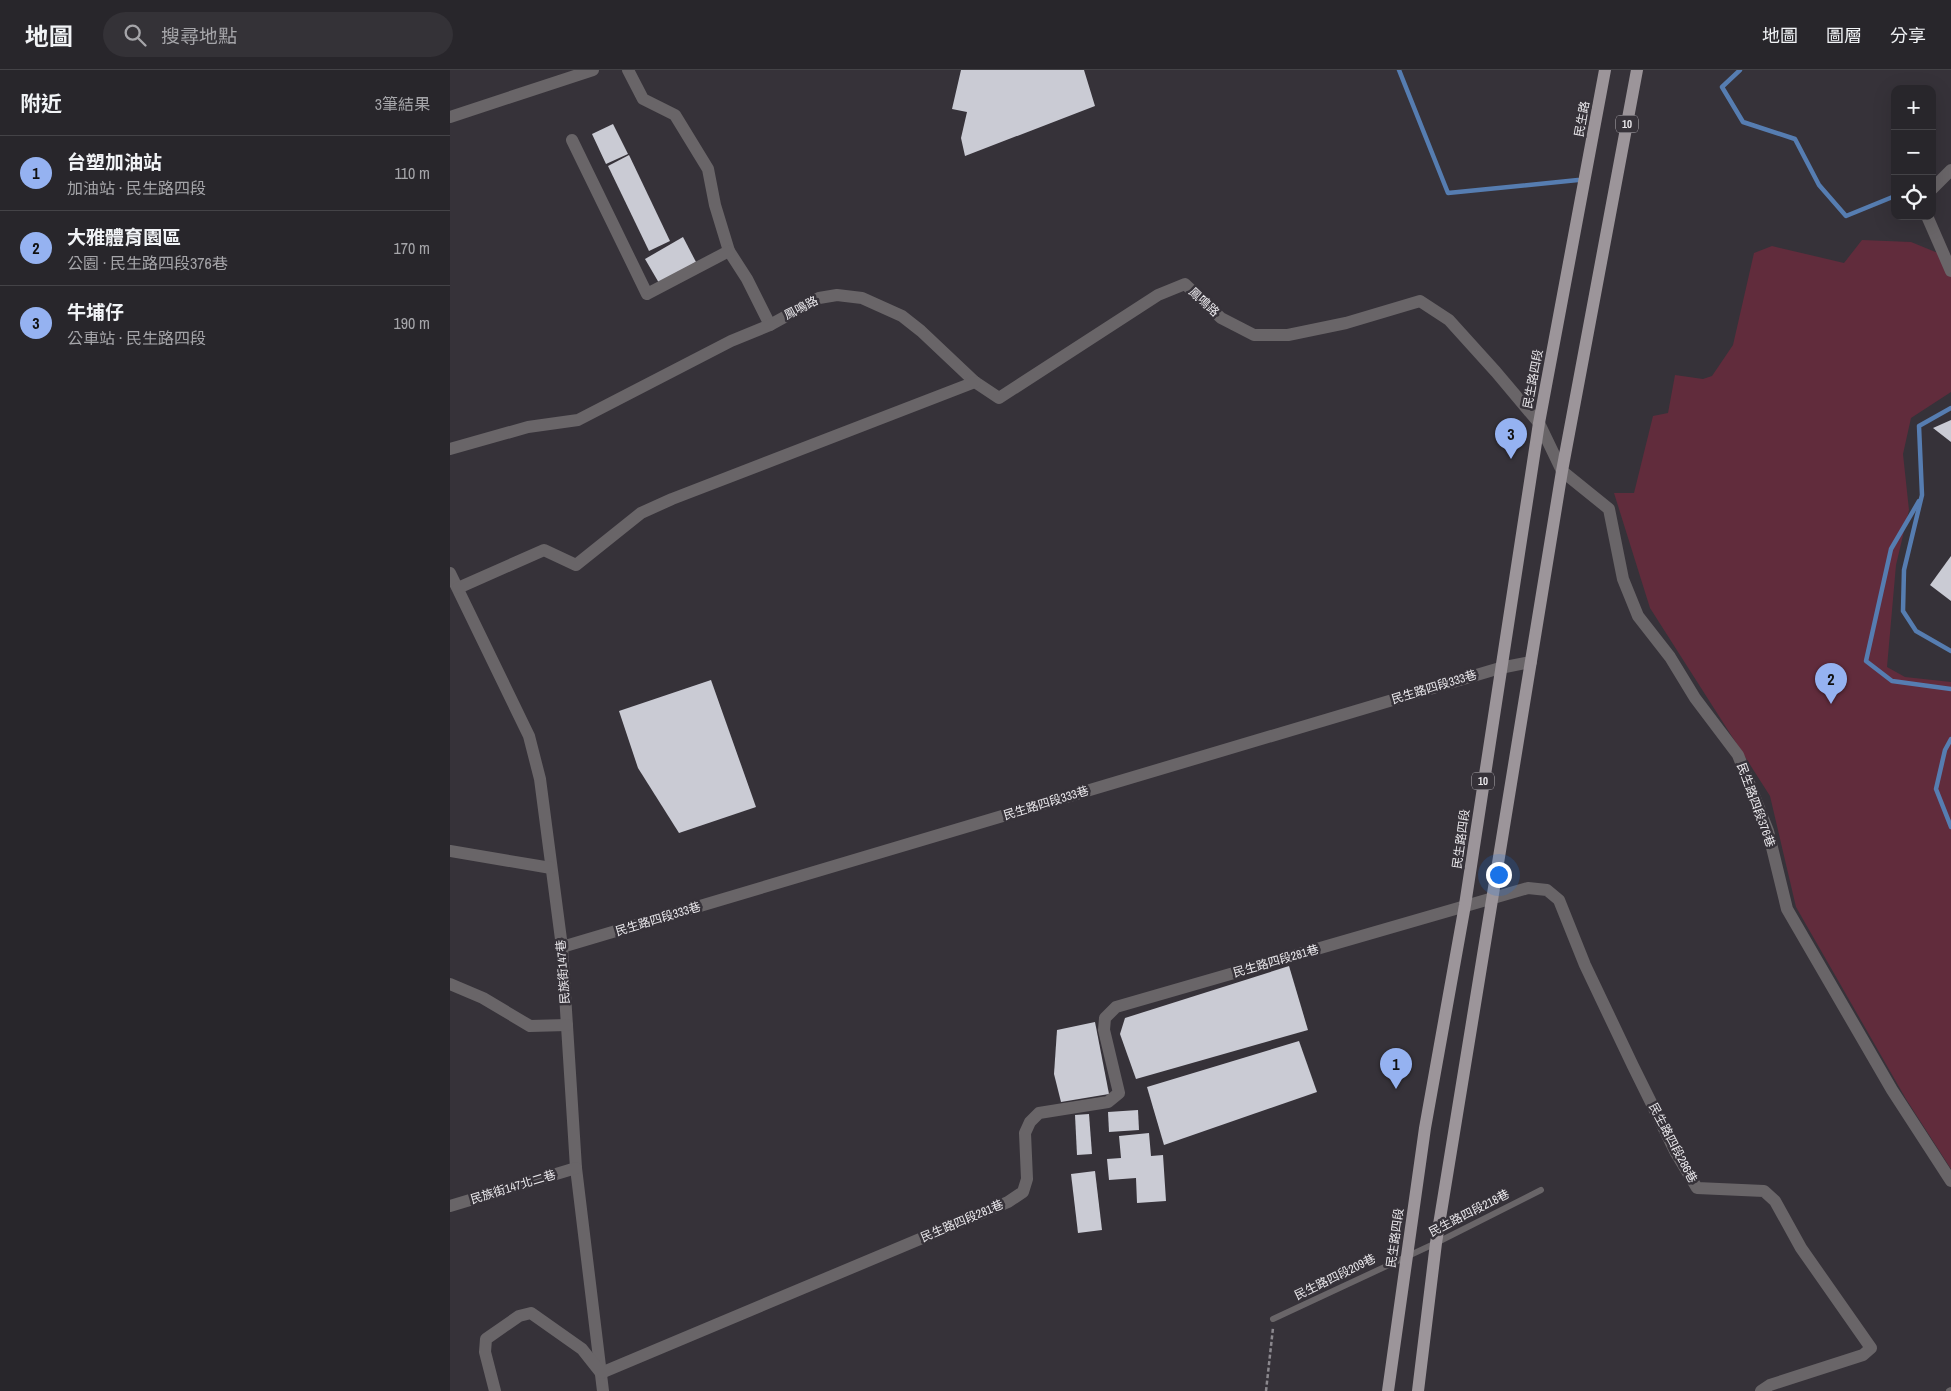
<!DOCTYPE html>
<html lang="zh-TW">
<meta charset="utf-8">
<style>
body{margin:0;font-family:"Archivo Narrow","Noto Sans TC",sans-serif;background:#343237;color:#f1f3f6}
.controls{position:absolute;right:15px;top:15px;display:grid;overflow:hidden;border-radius:10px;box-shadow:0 5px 20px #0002}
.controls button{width:45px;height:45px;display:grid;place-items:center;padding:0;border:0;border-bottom:1px solid #444347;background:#28262b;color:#f1f3f6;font:25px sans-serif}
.you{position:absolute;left:1048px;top:804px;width:18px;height:18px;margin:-12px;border:4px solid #fff;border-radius:50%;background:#1a73e8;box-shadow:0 0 0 8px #1a73e833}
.badge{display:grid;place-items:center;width:32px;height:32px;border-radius:50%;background:#95b2f1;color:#111;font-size:16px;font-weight:700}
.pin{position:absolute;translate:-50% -41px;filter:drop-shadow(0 1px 2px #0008)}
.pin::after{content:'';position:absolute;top:26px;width:18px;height:15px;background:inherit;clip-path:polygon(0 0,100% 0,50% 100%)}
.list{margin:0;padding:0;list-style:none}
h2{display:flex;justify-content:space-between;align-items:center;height:65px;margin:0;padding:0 20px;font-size:21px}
h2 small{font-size:16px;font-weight:400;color:#a5a5a9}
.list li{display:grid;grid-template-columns:32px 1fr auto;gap:15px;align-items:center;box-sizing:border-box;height:75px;padding:0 20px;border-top:1px solid #444347}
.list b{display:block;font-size:19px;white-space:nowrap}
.list p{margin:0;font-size:16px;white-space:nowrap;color:#a5a5a9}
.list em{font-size:16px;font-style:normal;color:#a5a5a9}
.icon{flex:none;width:28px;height:28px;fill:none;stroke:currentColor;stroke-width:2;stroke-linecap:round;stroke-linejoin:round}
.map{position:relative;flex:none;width:1501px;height:1321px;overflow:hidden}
header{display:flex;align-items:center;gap:30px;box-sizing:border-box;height:70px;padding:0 25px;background:#28262b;border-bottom:1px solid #444347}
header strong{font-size:24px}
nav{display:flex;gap:28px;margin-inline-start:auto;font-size:18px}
.search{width:350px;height:45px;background:#343237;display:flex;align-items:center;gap:12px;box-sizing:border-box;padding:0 18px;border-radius:28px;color:#a5a5a9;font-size:19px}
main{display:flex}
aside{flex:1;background:#28262b}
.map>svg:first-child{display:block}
.green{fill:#612c3c}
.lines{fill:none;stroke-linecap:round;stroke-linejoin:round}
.stream{stroke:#567db1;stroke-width:4.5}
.building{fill:#cacbd4}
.path{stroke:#8b888e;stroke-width:2.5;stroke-dasharray:4 2.5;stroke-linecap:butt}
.service{stroke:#696568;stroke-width:6}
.minor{stroke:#696568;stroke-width:12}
.primary{stroke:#9c959a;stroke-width:12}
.labels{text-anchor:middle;stroke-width:5;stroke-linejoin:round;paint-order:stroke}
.shield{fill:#363239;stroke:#b4b1b6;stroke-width:1}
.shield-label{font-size:11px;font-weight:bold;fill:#eae8ec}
.street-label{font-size:12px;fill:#eae8ec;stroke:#363239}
</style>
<header>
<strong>地圖</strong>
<div class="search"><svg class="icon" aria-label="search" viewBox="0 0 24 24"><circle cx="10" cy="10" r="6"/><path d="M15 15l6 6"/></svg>搜尋地點</div>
<nav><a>地圖</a><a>圖層</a><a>分享</a></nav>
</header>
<main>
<aside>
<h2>附近<small>3筆結果</small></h2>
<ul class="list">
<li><span class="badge">1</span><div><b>台塑加油站</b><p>加油站 · 民生路四段</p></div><em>110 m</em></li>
<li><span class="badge">2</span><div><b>大雅體育園區</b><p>公園 · 民生路四段376巷</p></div><em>170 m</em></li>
<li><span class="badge">3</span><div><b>牛埔仔</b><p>公車站 · 民生路四段</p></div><em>190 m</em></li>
</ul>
</aside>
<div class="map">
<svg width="1501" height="1321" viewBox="0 0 1501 1321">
<rect width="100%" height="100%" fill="#363239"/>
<polygon class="green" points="1412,170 1461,172 1488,183 1501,206 1501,322 1461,348 1453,384 1459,440 1446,495 1437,597 1455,607 1501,612 1501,1099 1456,1029 1346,837 1320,726 1200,538 1164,423 1184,423 1203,346 1218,343 1225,305 1253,309 1262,306 1283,275 1304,183 1322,176 1394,193"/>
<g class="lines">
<g class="stream">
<polyline points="949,0 998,123 1128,110"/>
<polyline points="1290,0 1272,17 1293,52 1345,69 1369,115 1396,146 1445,126"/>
<polyline points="1501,338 1469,356 1472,425 1454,500 1453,541 1466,561 1501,581"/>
<polyline points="1469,431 1441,479 1416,591 1442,611 1501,619"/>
<polyline points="1501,669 1495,680 1486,719 1501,757"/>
</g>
</g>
<g class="building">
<polygon points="511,0 634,0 645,36 515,86 511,68 517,42 502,39"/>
<polygon points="163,54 178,84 156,94 142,64"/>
<polygon points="179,85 220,171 199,181 158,96"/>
<polygon points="233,167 246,192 209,213 195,189"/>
<polygon points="1501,350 1501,372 1483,358"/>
<polygon points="1501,486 1501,531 1480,515"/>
<polygon points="261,610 306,737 229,763 188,698 169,641"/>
<polygon points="839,896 858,960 686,1009 670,964 675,948"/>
<polygon points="645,952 659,1024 611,1032 604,1004 607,960"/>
<polygon points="849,971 867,1022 714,1075 697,1017"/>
<polygon points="688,1040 689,1060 659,1062 658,1042"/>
<polygon points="639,1044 642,1084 627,1085 625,1045"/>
<polygon points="699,1063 701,1086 713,1085 716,1131 687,1133 686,1108 659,1110 657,1089 671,1088 669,1066"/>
<polygon points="645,1101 652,1160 628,1163 621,1104"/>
</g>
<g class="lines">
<polyline class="path" points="816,1321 823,1258"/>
<g class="service">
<polyline points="823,1249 986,1173 1091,1120"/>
<polyline points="1499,1321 1501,1320"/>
</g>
<g class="minor">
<polyline points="178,0 193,29 225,45 258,99 265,135 279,181 297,209 320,255"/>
<polyline points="0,47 143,0"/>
<polyline points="122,70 197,224 279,181"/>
<polyline points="1482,119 1501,100"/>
<polyline points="1477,146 1501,201"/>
<polyline points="0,379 78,357 128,350 281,271 320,255 369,228 387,225 412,228 452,246 471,261 525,312 549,328 708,225 735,214 771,248 804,265 838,265 896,253 970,231 999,250 1046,302 1089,353 1112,401 1159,439 1173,509 1188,546 1220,587 1245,628 1288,685 1318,761 1337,839 1442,1020 1501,1111"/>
<polyline points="0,503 79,666 90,709 112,877 126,1098 153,1321"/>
<polyline points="8,518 94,480 126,495 191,443 222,429 525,312"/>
<polyline points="0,781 101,798"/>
<polyline points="112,877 1050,598 1081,592"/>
<polyline points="0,914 33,928 80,956 117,955"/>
<polyline points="0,1136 126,1098"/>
<polyline points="45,1321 35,1282 36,1269 69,1246 81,1243 132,1279 151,1303 558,1132 573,1122 577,1109 575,1063 580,1052 589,1043 658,1032 669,1023 654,960 655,948 666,937 1078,818 1097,820 1109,830 1135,895 1183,996 1226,1083 1247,1118 1314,1121 1325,1131 1351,1178 1421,1278 1413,1285 1320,1315 1311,1321"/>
</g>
<g class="primary">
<polyline points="938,1321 975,1058 1015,835 1089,353 1155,0"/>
<polyline points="968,1321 986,1173 1112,401 1187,0"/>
</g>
</g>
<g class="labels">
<g class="shield">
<rect x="1166" y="45.5" width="22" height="17" rx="4"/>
<rect x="1022" y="702.5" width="22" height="17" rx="4"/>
</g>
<g class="shield-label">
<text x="1177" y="58">10</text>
<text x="1033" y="715">10</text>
</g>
<g class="street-label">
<text transform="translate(1132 49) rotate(-80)" y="4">民生路</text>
<text transform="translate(754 232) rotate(43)" y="4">鳳鳴路</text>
<text transform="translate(351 238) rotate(-27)" y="4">鳳鳴路</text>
<text transform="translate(1083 309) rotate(-79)" y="4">民生路四段</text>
<text transform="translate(984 617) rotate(-17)" y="4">民生路四段333巷</text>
<text transform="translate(596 733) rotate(-17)" y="4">民生路四段333巷</text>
<text transform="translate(1306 735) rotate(70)" y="4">民生路四段376巷</text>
<text transform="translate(1011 769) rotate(-82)" y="4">民生路四段</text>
<text transform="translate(208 849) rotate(-17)" y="4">民生路四段333巷</text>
<text transform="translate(826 891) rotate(-16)" y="4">民生路四段281巷</text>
<text transform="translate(113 902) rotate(-94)" y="4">民族街147巷</text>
<text transform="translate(1223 1073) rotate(62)" y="4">民生路四段286巷</text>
<text transform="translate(63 1117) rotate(-17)" y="4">民族街147北二巷</text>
<text transform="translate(1019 1143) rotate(-27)" y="4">民生路四段218巷</text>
<text transform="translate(512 1151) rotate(-23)" y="4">民生路四段281巷</text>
<text transform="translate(945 1168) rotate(-82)" y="4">民生路四段</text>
<text transform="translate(885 1207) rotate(-26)" y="4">民生路四段209巷</text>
</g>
</g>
</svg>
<div class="controls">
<button>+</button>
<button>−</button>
<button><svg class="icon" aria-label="locate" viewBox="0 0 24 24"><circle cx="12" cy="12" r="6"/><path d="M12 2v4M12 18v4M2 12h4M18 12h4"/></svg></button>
</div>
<div class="you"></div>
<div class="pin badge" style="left:946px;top:1019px">1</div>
<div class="pin badge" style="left:1381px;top:634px">2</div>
<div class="pin badge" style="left:1061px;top:389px">3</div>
</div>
</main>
